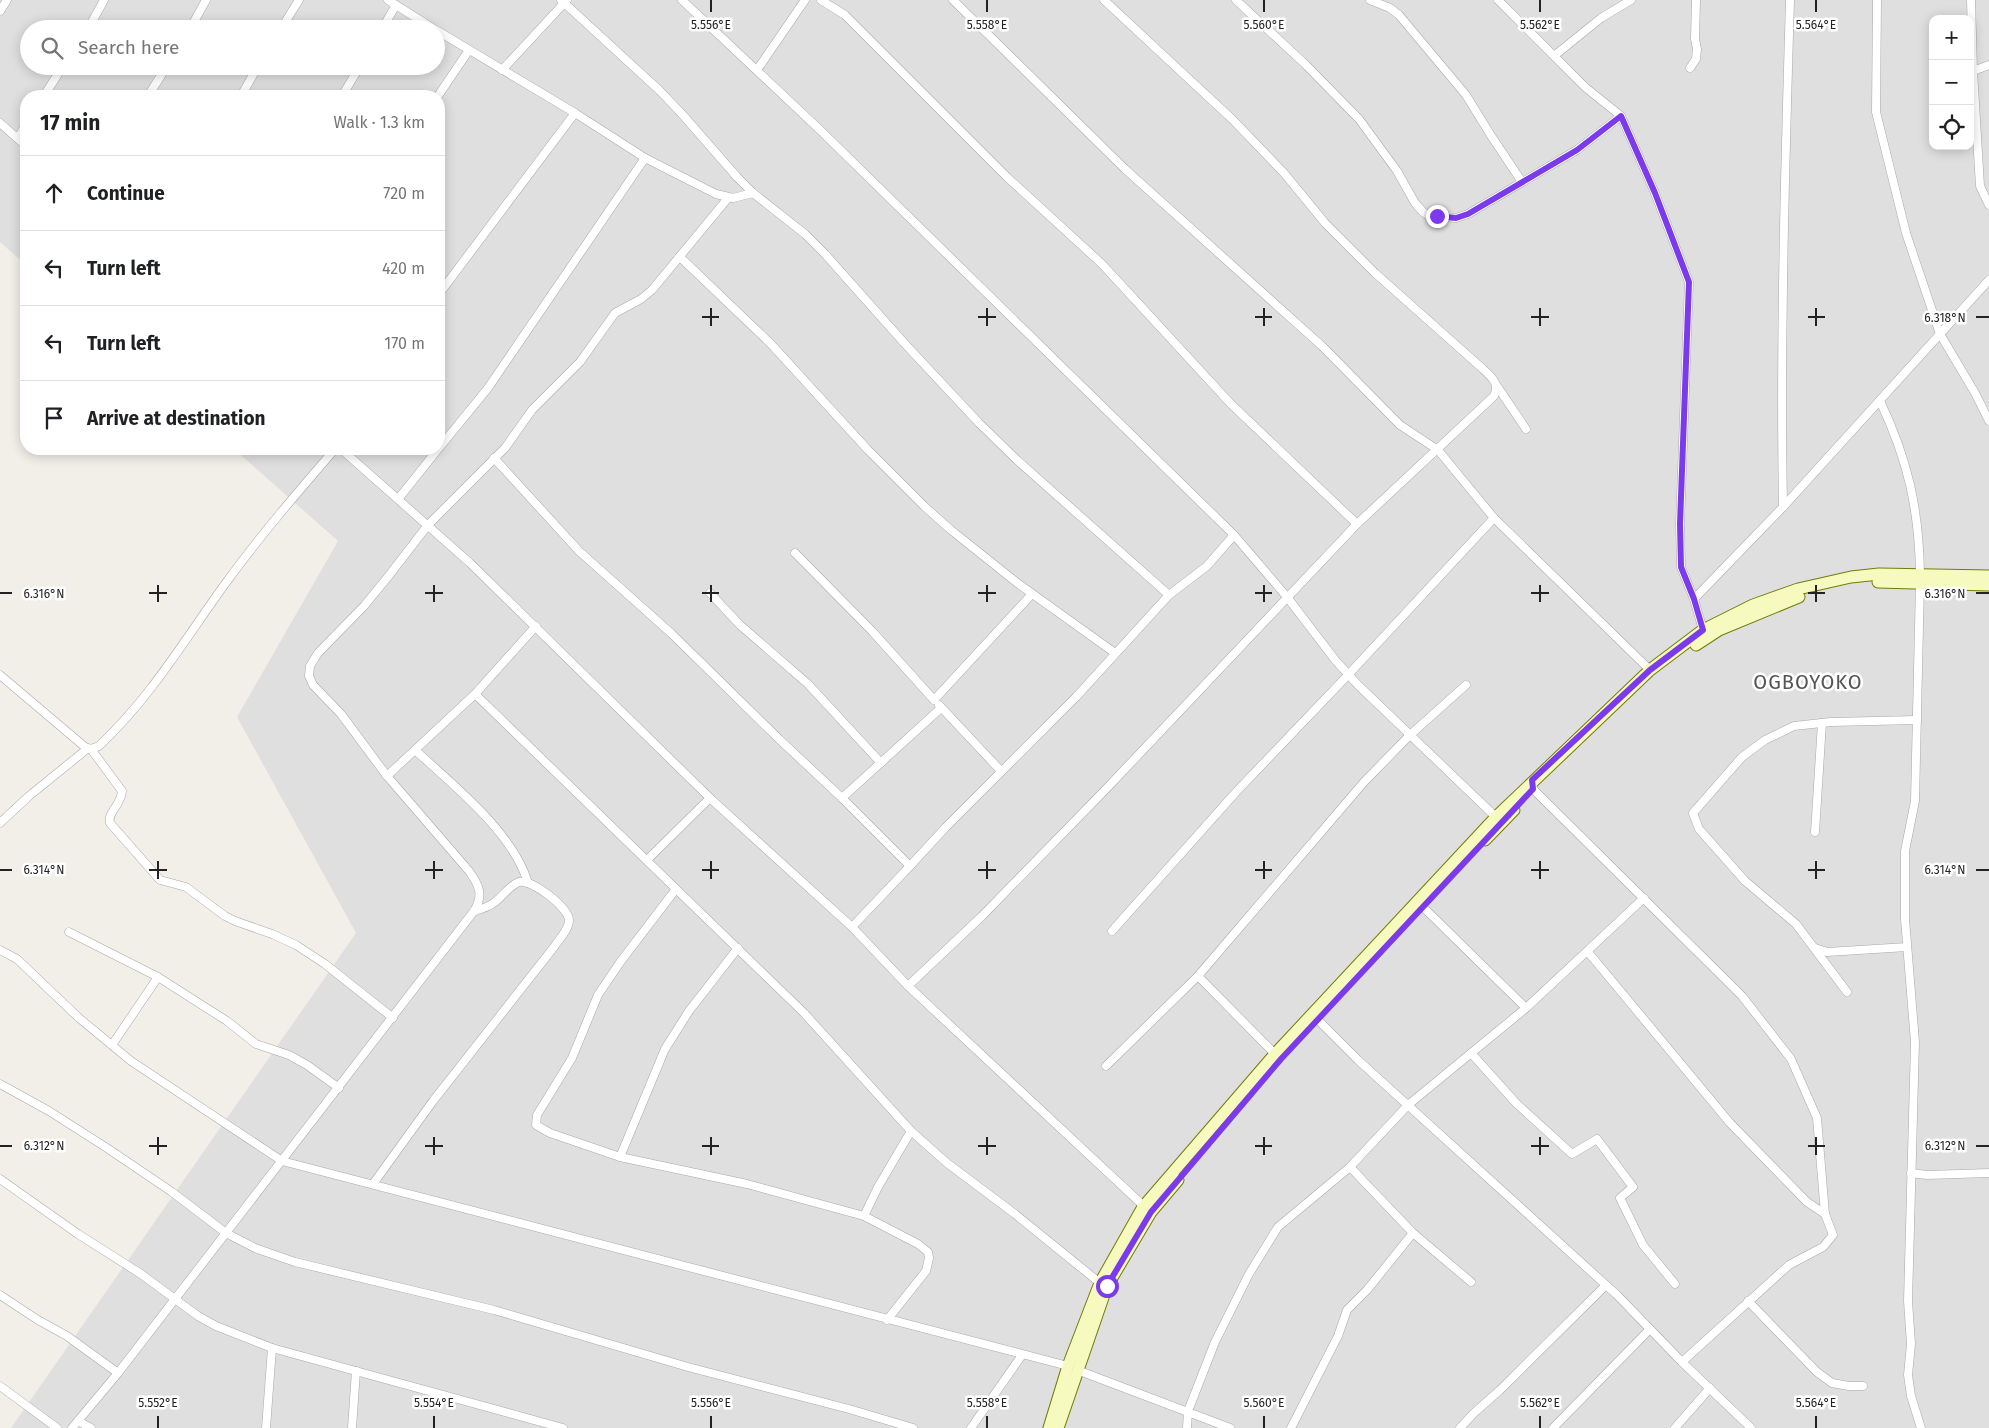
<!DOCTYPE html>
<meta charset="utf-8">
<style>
body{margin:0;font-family:"Fira Sans",sans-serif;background:#f2f2f2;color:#202124}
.controls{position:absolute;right:15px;top:15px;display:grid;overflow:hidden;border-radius:10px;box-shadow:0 2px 12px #0003}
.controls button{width:45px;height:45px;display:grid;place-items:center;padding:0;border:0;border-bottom:1px solid #e0e0e0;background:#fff;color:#202124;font:25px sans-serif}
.stop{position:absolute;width:15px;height:15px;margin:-11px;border:4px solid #7c3aed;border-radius:50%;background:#fff}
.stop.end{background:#7c3aed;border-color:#fff;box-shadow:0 1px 5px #0008}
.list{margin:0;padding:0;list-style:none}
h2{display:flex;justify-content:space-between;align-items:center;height:65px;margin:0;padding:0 20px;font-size:21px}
h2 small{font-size:16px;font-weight:400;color:#757577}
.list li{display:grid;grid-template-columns:32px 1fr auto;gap:15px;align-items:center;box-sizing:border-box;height:75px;padding:0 20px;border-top:1px solid #e0e0e0}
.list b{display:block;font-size:19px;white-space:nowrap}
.list em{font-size:16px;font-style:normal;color:#757577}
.icon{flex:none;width:28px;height:28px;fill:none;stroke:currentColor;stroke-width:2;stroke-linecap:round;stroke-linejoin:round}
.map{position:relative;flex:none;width:1989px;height:1428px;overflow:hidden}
.search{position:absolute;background:#fff;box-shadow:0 2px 12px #0003;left:20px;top:20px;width:425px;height:55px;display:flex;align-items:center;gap:12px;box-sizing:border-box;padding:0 18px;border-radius:28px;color:#757577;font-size:19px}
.panel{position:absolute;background:#fff;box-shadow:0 2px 12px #0003;left:20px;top:90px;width:425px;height:365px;border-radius:20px}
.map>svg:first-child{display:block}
.residential{fill:#e0dfdf;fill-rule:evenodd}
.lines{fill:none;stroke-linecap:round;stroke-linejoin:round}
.street-casing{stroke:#a9a9a9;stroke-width:9}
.secondary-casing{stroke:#707d05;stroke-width:13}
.street{stroke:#fff;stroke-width:8}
.secondary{stroke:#f7fabf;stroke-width:11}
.route{stroke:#7c3aed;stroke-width:6}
.ticks{fill:none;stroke:#222;stroke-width:2}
.labels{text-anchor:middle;stroke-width:5;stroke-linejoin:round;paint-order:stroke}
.quarter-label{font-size:20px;letter-spacing:1px;fill:#555;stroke:#fff}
.ticks-label{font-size:12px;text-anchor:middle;fill:#222;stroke:#fff;stroke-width:5;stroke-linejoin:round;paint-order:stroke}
</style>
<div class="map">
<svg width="1989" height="1428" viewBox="0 0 1989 1428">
<rect width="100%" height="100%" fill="#f2efe9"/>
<path class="residential" d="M0 0H1989V1428H11L356 933 237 717 338 541 234 449H439V96H26V265L0 242ZM1933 19H1970V146H1933ZM29 29H436V66H29Z"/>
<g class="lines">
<g class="street-casing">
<g id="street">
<polyline points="388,0 434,29"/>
<polyline points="561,0 659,90 682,114 737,177 753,193 805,234 825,254 906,345 979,423 1017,460 1169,595"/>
<polyline points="682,0 819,129 1234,535 1287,597 1336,661 1358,685 1498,819"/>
<polyline points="821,0 845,15 1007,177 1102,264 1231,404 1357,524"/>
<polyline points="953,0 1125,169 1322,346 1400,425 1438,450 1494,518 1650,670"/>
<polyline points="1236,0 1306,65 1359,119 1397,171 1415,203 1423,212 1428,215 1456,218 1468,214 1577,150 1621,116"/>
<polyline points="1370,0 1390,8 1399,15 1466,95 1490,134 1522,182"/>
<polyline points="1498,0 1585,87 1621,116 1655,193 1689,282 1680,524 1681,567 1694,599 1703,630"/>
<polyline points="1877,0 1876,112 1906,233 1940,334 1975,393 1989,421"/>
<polyline points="1971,0 1973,71 1980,186 1989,205"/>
<polyline points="0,11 7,0"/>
<polyline points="88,29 104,0"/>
<polyline points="190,29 206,0"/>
<polyline points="281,29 299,0"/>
<polyline points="382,29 396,5"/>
<polyline points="436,30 575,113 645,158 716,194 733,198 753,193"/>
<polyline points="1554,56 1601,18 1631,0"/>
<polyline points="1690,68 1696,59 1697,49 1695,39 1696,0"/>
<polyline points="502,70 567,0"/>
<polyline points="757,70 805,0"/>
<polyline points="1973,71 1989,65"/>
<polyline points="44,96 63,66"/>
<polyline points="148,96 167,66"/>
<polyline points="241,96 258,66"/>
<polyline points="342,96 360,66"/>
<polyline points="438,96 469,50"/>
<polyline points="0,123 26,146"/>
<polyline points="18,138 26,124"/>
<polyline points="680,257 771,344 868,450 924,506 951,530 1016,582 1115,653"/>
<polyline points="439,294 575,113"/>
<polyline points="1497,386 1526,429"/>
<path d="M1880 401C1908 460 1919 509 1920 574"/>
<polyline points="439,448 488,388 645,158"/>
<polyline points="341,449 470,563 712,800 852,927 908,986 1147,1209"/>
<polyline points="494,458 579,551 672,634 779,739 842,798 910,866"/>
<polyline points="399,498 438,449"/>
<path d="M1783 507C1780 338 1785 169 1790 0"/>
<polyline points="795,553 872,631 934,700 1032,594"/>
<polyline points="1920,583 1915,801 1905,851 1905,919 1915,1042 1908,1301 1911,1344 1908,1375 1911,1396 1921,1428"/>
<polyline points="710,593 740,625 808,684 881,763"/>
<polyline points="1694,599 1783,507 1989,280"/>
<path d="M0 675 85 747 91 749 99 746C151 697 183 642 225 584 259 537 297 493 335 449"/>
<polyline points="475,694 804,1013 911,1131 947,1163 1015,1214 1100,1283"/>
<polyline points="939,705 1001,771"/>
<path d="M91 749 122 791C121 806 107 812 110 823L160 880 186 887 225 916 235 921 272 934 296 945 325 964 393 1018"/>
<path d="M415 750C453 785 513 832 528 883"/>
<polyline points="387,776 475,694 536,626"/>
<polyline points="1532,781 1533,789 1742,996 1791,1059 1817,1118 1825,1214 1833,1235 1823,1247 1789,1265 1682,1362"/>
<polyline points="842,798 941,708"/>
<polyline points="0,823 29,796 87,749"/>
<polyline points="1815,832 1822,723"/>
<polyline points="647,860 710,798"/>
<polyline points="676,889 621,961 598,995 572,1058 537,1115 536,1125 550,1133 620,1157 747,1184 864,1216 918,1244 928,1252 929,1258 926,1271 887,1320"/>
<polyline points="1423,907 1526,1008"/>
<polyline points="852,927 910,866 946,827 1076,697 1169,595 1207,566 1234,535"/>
<polyline points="1112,931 1237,791 1348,675 1494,518"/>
<polyline points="69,932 158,977 227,1021 256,1044 289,1055 307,1065 339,1088"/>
<polyline points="1815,948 1827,952 1907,947"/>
<polyline points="0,950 17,959 79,1018 131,1061 282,1161 1068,1366"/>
<polyline points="1588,952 1730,1123 1807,1202 1825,1214"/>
<polyline points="1198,976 1275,1054"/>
<path d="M908 986 982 916 1107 788 1357 524 1494 396C1500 383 1492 378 1483 369L1375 273 1325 223 1284 173 1232 119 1104 0"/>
<polyline points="1847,992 1796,924 1745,881 1699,829 1693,813 1742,757 1765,740 1794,726 1831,722 1917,720"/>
<polyline points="1317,1019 1358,1060 1617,1295 1682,1362 1751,1428"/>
<polyline points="112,1045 158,977"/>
<polyline points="1471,1053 1516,1103 1572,1154 1597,1139 1633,1187 1620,1198 1643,1245 1675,1284"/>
<polyline points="1106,1066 1198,976 1364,782 1410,735 1466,685"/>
<polyline points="0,1084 49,1111 107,1148 172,1192 226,1233 255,1248 295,1262 494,1310 688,1367 849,1409 913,1428"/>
<polyline points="620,1157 665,1049 689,1011 738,948"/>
<polyline points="1350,1167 1413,1233 1471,1282"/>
<polyline points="1911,1173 1927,1175 1989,1173"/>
<polyline points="0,1179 78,1234 141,1274 198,1316 216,1326 272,1348 563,1428"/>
<path d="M373 1184 433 1101 554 947C559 939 569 930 569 920 568 907 532 879 519 882 510 885 503 896 495 902 489 907 482 909 474 911"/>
<polyline points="864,1216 878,1187 911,1131"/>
<polyline points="0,1295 38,1320 67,1336 118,1373"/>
<polyline points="1748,1301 1817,1372 1832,1383 1849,1386 1863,1386"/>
<polyline points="1077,1370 1230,1428"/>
<polyline points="0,1386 57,1428"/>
<polyline points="78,1421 91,1428"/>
<path d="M72 1428 118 1373 474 911C484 895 479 885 469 871L387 776 341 714 313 685 309 676 310 666 318 653 364 606 387 578 428 525 505 448 532 410 580 362 615 313 641 299 652 290 728 198"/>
<polyline points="266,1428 272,1348"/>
<polyline points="352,1428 356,1371"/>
<polyline points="971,1428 1022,1355"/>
<polyline points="1187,1428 1188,1411 1215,1342 1249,1274 1278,1227 1350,1167 1408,1105 1526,1008 1644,898"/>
<polyline points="1291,1428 1338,1336 1347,1310 1367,1290 1413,1233"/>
<polyline points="1460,1428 1474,1413 1500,1390 1606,1285"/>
<polyline points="1553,1428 1650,1329"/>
<polyline points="1675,1428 1710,1388"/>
</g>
</g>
<g class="secondary-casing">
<g id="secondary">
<polyline points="1878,582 1989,585"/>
<polyline points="1696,645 1719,630 1799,597"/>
<polyline points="1485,840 1514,810"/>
<polyline points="1049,1428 1068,1366 1100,1283 1143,1207 1275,1054 1496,817 1650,670 1703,630 1753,605 1798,589 1851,577 1879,574 1989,576"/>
<polyline points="1058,1428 1107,1286 1151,1212 1178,1180"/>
</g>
</g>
<use href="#street" class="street"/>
<use href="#secondary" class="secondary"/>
</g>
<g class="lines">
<polyline class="route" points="1107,1286 1151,1212 1281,1059 1533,789 1532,780 1650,670 1703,630 1694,599 1681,567 1680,524 1689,282 1655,193 1621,116 1577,150 1468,214 1456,218 1437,216"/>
</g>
<path class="ticks" d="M711 0V12M987 0V12M1264 0V12M1540 0V12M1816 0V12M711 308V326M987 308V326M1264 308V326M1540 308V326M1816 308V326M702 317H719M978 317H996M1255 317H1272M1531 317H1549M1808 317H1825M1976 317H1989M158 585V602M434 585V602M711 585V602M987 585V602M1264 585V602M1540 585V602M1816 585V602M0 593H12M149 593H167M425 593H443M702 593H719M978 593H996M1255 593H1272M1531 593H1549M1808 593H1825M1976 593H1989M158 861V879M434 861V879M711 861V879M987 861V879M1264 861V879M1540 861V879M1816 861V879M0 870H12M149 870H167M425 870H443M702 870H719M978 870H996M1255 870H1272M1531 870H1549M1808 870H1825M1976 870H1989M158 1137V1155M434 1137V1155M711 1137V1155M987 1137V1155M1264 1137V1155M1540 1137V1155M1816 1137V1155M0 1146H12M149 1146H167M425 1146H443M702 1146H719M978 1146H996M1255 1146H1272M1531 1146H1549M1808 1146H1825M1976 1146H1989M158 1416V1428M434 1416V1428M711 1416V1428M987 1416V1428M1264 1416V1428M1540 1416V1428M1816 1416V1428"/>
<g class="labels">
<g class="quarter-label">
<text x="1808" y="689">OGBOYOKO</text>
</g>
</g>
<g class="ticks-label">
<text x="711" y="29">5.556°E</text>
<text x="987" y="29">5.558°E</text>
<text x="1264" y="29">5.560°E</text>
<text x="1540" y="29">5.562°E</text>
<text x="1816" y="29">5.564°E</text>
<text x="1945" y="322">6.318°N</text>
<text x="44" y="598">6.316°N</text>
<text x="1945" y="598">6.316°N</text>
<text x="44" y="874">6.314°N</text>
<text x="1945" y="874">6.314°N</text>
<text x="44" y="1150">6.312°N</text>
<text x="1945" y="1150">6.312°N</text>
<text x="158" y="1407">5.552°E</text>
<text x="434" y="1407">5.554°E</text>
<text x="711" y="1407">5.556°E</text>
<text x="987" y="1407">5.558°E</text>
<text x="1264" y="1407">5.560°E</text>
<text x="1540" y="1407">5.562°E</text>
<text x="1816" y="1407">5.564°E</text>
</g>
</svg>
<div class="controls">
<button>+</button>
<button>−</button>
<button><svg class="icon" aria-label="locate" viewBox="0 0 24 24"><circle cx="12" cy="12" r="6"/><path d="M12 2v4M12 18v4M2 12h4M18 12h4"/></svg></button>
</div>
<div class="stop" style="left:1107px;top:1286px"></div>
<div class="stop end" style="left:1437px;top:216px"></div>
<div class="search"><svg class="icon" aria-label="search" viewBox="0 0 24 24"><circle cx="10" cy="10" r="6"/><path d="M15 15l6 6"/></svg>Search here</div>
<section class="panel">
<h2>17 min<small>Walk · 1.3 km</small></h2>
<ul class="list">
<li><svg class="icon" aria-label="ahead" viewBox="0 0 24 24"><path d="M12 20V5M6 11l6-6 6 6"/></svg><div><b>Continue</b></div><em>720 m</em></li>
<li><svg class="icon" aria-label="left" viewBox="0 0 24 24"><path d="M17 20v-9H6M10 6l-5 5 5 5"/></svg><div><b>Turn left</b></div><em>420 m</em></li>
<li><svg class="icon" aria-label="left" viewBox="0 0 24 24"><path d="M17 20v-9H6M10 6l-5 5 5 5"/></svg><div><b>Turn left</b></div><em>170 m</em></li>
<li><svg class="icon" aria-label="arrive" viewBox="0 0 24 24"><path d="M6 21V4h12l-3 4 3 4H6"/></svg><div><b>Arrive at destination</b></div></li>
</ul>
</section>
</div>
